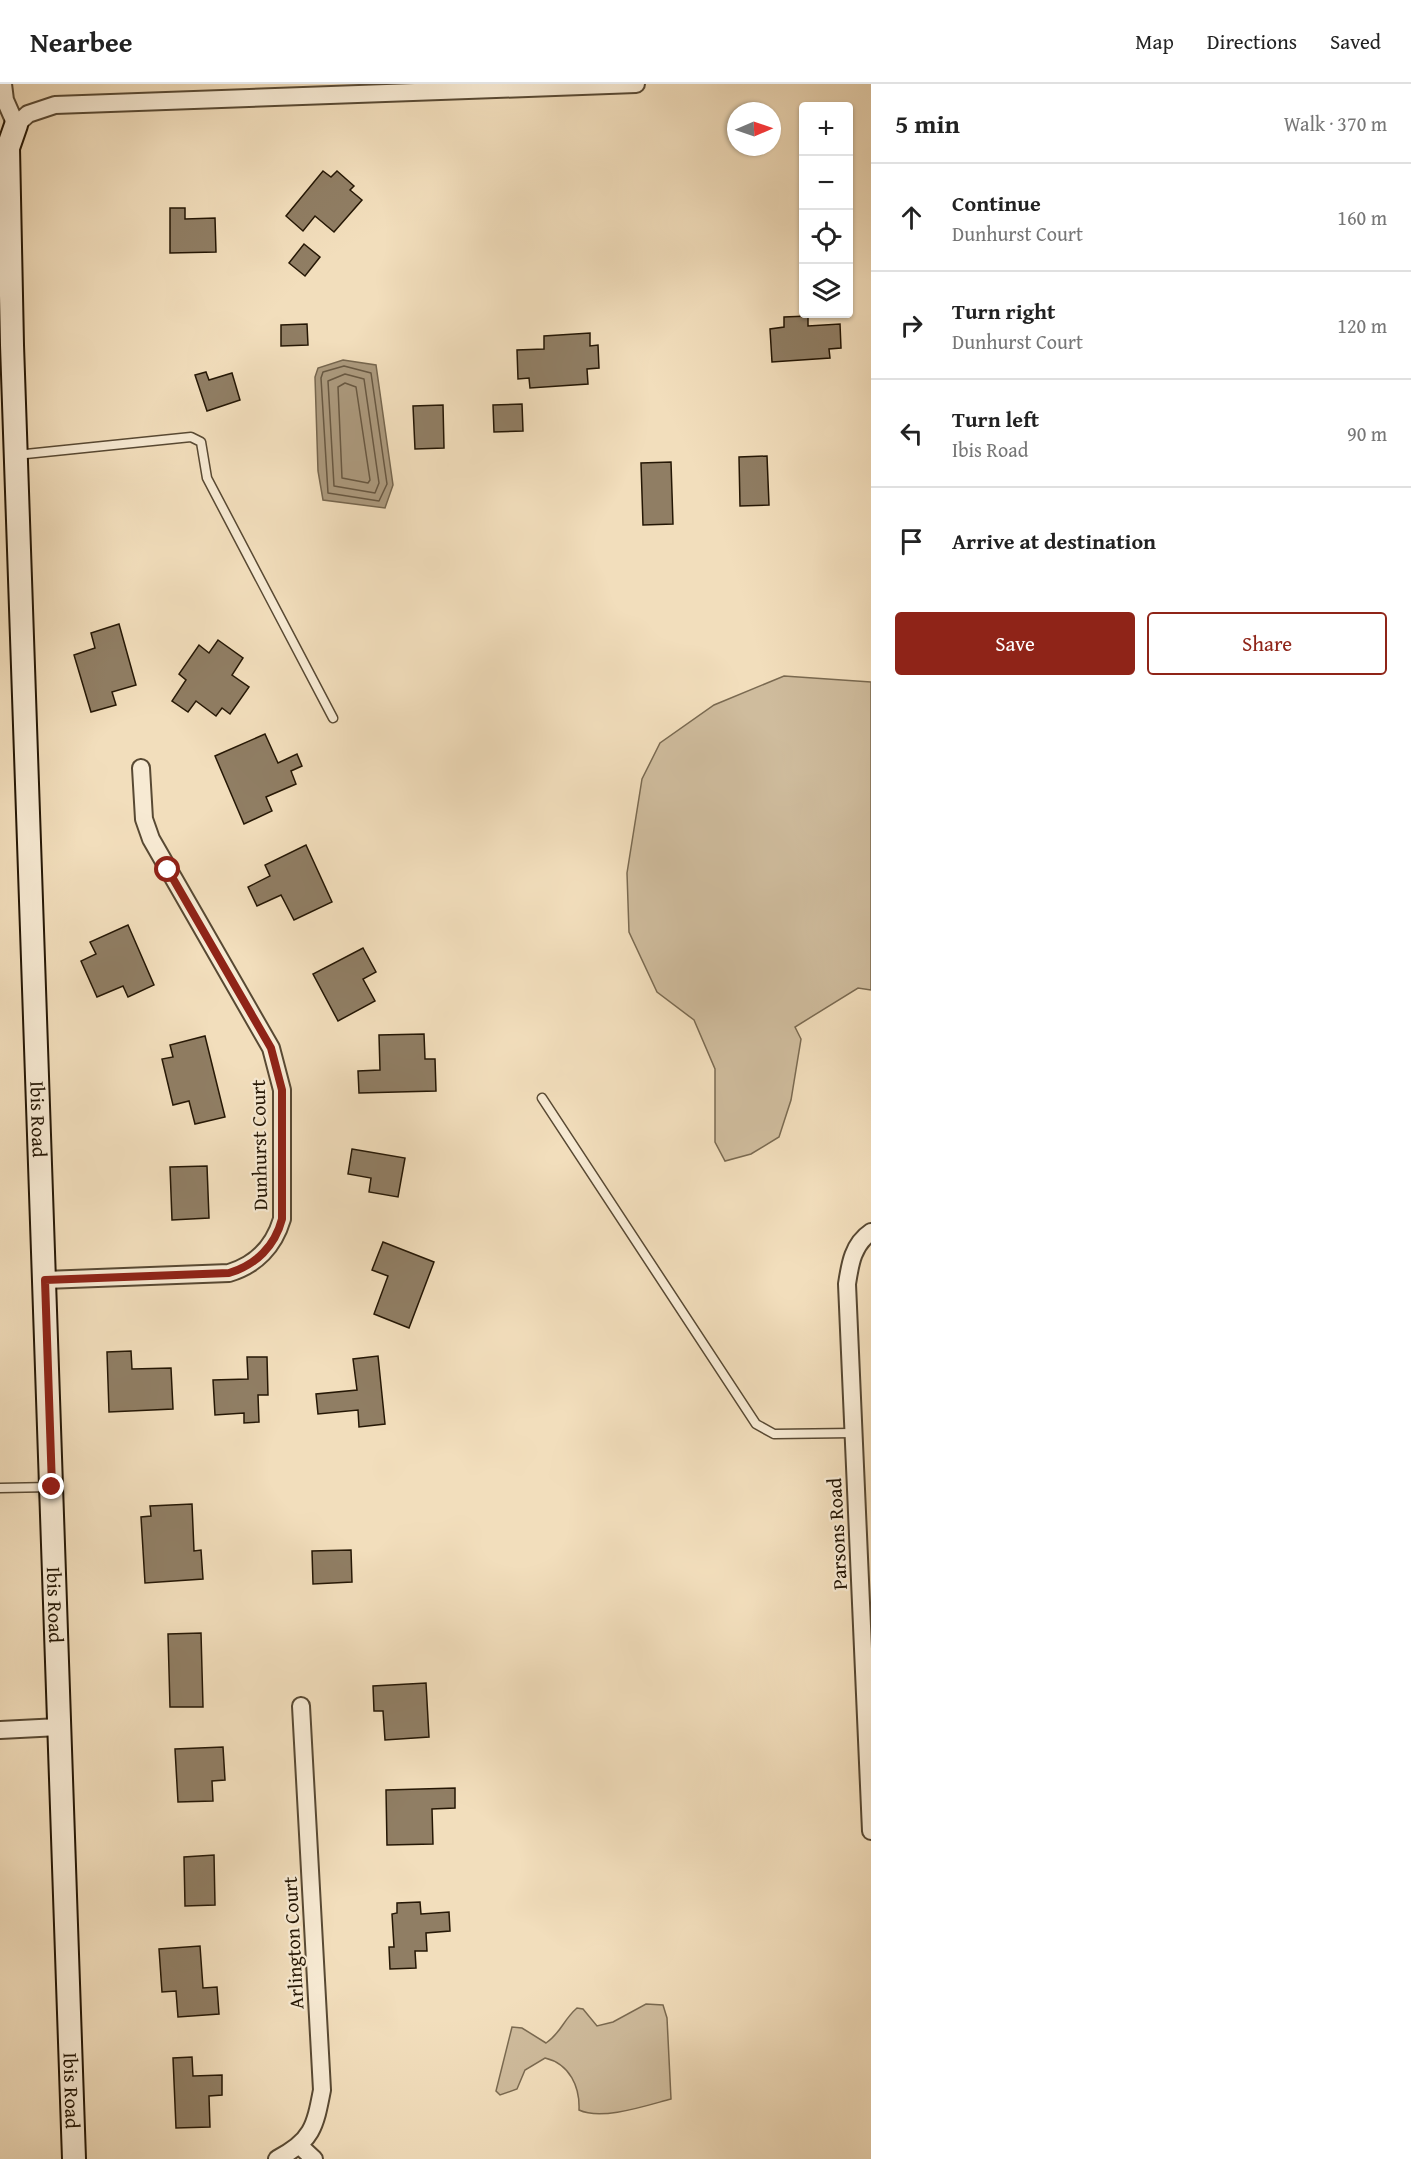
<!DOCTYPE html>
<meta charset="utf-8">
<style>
body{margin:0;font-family:"Gentium Book Plus",serif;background:#f6f6f6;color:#222}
.controls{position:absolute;right:18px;top:18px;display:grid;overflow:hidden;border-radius:6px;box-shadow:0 2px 4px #0004}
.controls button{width:54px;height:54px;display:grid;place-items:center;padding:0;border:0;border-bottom:2px solid #e0e0e0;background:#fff;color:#222;font:30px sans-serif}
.compass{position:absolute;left:727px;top:18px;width:54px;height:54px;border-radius:50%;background:#fff;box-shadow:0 2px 4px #0004;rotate:88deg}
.stop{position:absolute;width:18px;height:18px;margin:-14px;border:4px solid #8f2418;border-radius:50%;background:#fff}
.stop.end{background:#8f2418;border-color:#fff;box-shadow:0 2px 6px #0008}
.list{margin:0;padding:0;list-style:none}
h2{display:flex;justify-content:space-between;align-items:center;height:78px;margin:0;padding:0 24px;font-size:26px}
h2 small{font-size:20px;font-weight:400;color:#767676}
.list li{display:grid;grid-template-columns:39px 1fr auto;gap:18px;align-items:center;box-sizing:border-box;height:108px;padding:0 24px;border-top:2px solid #e0e0e0}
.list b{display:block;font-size:22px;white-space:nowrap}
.list p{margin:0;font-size:20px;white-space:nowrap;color:#767676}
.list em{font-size:20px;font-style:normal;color:#767676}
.actions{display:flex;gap:12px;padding:18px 24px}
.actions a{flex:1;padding:14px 0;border:2px solid #8f2418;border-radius:6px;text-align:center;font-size:21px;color:#8f2418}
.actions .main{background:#8f2418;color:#fff}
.icon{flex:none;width:33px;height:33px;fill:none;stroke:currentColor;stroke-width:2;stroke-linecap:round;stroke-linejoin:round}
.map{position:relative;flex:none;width:871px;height:2075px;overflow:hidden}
header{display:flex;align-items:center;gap:36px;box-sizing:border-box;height:84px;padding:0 30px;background:#fff;border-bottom:2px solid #e0e0e0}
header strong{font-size:28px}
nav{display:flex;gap:33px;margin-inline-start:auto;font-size:21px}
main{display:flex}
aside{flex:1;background:#fff}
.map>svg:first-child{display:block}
.green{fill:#cfbc9d;stroke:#7a6a51;stroke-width:1.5}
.water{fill:#ac9a7e;stroke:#76664e;stroke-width:1.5}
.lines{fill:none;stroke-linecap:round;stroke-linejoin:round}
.shore{stroke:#685842;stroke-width:1.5}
.building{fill:#907e64;stroke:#251705;stroke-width:1.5}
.lane-casing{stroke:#584933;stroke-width:11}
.street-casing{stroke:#584933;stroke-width:20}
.secondary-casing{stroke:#251705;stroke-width:26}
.lane{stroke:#f7ead3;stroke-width:8}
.street{stroke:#f7ead3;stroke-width:16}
.secondary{stroke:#f7ead3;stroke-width:22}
.route{stroke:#8f2418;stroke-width:8}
.labels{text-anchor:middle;stroke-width:4.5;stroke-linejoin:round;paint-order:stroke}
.street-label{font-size:20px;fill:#251705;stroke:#f7ead3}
</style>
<header>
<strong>Nearbee</strong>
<nav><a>Map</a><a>Directions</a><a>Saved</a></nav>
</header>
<main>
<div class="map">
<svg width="871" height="2075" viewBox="0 0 871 2075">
<rect width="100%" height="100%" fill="#f2debc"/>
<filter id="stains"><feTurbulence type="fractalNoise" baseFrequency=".00333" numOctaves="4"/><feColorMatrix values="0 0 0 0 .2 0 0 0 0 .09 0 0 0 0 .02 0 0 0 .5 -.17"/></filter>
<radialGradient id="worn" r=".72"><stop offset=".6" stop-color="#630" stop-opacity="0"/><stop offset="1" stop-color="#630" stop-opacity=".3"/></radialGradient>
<g class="green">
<polygon points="784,592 871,598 871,906 858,904 795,943 801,955 791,1016 779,1053 751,1070 725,1077 715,1058 715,985 694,936 657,908 629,848 627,789 642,695 660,659 714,621"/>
<path d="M646 1920 663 1921 667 1934 671 2015C648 2021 602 2037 579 2026 580 2003 570 1980 545 1974L525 1986 517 2005 500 2011 496 2007 512 1943 522 1944 546 1959C561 1949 563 1936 577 1924L583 1925 597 1942 613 1938Z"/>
</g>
<polygon class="water" points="343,276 376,281 393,401 385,424 323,416 318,387 315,293 318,284"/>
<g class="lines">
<g class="shore">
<polygon points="344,282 371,289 387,400 379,417 328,409 321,294 323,288"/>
<polygon points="345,290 364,295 379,399 375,409 334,402 328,297"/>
<polygon points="345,299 356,303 370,396 368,399 342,394 338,303"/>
</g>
</g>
<g class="building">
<polygon points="323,87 331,93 337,87 354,102 350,106 362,116 334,148 315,132 303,147 286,132"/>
<polygon points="170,124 185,124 185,135 215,134 216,168 170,169"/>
<polygon points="304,160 320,173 305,192 289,179"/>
<polygon points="808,232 808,242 840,240 841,264 829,265 830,274 772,278 770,245 784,243 784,233"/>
<polygon points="307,240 308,261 281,262 281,241"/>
<polygon points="590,249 590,262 598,261 599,284 587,285 588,300 530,304 529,294 518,295 517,266 544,265 544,252"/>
<polygon points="206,288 209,296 232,289 240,316 207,327 195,291"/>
<polygon points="522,320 523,347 494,348 493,321"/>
<polygon points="443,321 444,364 415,365 413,322"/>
<polygon points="767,372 769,421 740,422 739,373"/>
<polygon points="671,378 673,440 643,441 641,379"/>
<polygon points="119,540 136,601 112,608 116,621 91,628 74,571 95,564 91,549"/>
<polygon points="218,556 243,574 232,591 249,603 230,630 222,624 216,632 196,617 188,628 172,617 186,596 179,590 199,561 209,569"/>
<polygon points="265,650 278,679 297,670 302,682 291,687 296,700 266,713 272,727 244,740 215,672"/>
<polygon points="306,761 332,818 294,836 281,811 257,822 248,803 270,792 265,781"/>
<polygon points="128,841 154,901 128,913 123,902 97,913 81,877 96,870 90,858"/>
<polygon points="363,864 376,888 363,895 375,917 338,937 313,890"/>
<polygon points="424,950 425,975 435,975 436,1007 359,1009 358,987 380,986 379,951"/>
<polygon points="205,952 225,1033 195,1040 189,1017 173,1021 162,975 173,973 170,961"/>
<polygon points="352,1065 405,1074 398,1113 369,1108 371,1094 348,1090"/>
<polygon points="207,1082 209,1134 172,1136 170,1083"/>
<polygon points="383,1158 434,1178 409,1244 374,1230 388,1192 372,1186"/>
<polygon points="131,1267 132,1285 171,1284 173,1325 109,1328 107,1268"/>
<polygon points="378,1272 385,1340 359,1343 358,1326 318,1330 316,1310 357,1306 353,1275"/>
<polygon points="247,1273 267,1273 268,1311 258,1311 259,1338 244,1339 244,1329 215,1331 213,1296 248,1295"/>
<polygon points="192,1420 194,1467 201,1466 203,1495 145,1499 141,1433 151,1432 150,1422"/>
<polygon points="351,1466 352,1498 313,1500 312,1467"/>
<polygon points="201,1549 203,1623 170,1623 168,1550"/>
<polygon points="426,1599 429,1653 385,1656 383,1627 374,1627 373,1602"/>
<polygon points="223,1663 225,1696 212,1697 213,1717 178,1718 175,1665"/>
<polygon points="455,1704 455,1724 432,1725 433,1760 387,1761 386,1706"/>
<polygon points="214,1771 215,1821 185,1822 184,1773"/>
<polygon points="420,1818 421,1830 449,1828 450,1847 426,1849 427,1867 415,1867 416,1884 390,1885 389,1863 394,1863 392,1830 397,1829 397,1819"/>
<polygon points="200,1862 203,1904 217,1903 219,1930 178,1933 176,1907 162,1908 159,1865"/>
<polygon points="192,1973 193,1992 222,1991 222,2011 209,2012 210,2043 176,2044 173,1974"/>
</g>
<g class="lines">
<g class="lane-casing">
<g id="lane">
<polyline points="16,371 191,353 201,358 207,394 333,634"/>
<polyline points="542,1014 756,1340 774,1350 853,1349"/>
<polyline points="0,1404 51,1403"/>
</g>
</g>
<g class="street-casing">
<g id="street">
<polyline points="3,0 5,16 16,41 28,30 55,21 636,0"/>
<path d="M871 1148C853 1160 850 1180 847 1200L871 1747"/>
<path d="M45 1196 229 1189C256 1181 274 1162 282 1135V1006L271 964 151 755 144 735 141 684"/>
<polyline points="0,1646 59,1643"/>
<polyline points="300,2062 314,2075"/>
<path d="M277 2075C312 2057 315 2043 322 2006L301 1622"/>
</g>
</g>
<g class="secondary-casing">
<g id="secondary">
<path id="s1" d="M16 41 8 64 12 261 74 2075"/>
</g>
</g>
<use href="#lane" class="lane"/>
<use href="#street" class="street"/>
<use href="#secondary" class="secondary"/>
</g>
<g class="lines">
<path class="route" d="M52 1403 45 1196 229 1189C256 1181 275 1162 282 1135V1006L271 964 168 786"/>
</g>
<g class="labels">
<g class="street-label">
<text dy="7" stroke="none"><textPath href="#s1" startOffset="996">Ibis Road</textPath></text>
<text transform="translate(259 1061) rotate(-91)" y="7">Dunhurst Court</text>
<text transform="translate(837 1450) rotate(-93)" y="7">Parsons Road</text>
<text dy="7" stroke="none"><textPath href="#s1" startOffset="1482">Ibis Road</textPath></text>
<text transform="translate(293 1859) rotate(-93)" y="7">Arlington Court</text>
<text dy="7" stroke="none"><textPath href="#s1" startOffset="1968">Ibis Road</textPath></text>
</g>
</g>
<rect width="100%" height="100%" filter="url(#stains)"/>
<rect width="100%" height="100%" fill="url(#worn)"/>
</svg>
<div class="controls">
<button>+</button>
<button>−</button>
<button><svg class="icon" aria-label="locate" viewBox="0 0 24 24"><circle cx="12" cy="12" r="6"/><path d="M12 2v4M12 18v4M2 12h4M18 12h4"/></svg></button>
<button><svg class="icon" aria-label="layers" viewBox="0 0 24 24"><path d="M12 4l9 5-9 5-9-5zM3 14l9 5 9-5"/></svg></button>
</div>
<svg class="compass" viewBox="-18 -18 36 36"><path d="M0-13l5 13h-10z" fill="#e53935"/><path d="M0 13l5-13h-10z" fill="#767676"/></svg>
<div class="stop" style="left:168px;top:786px"></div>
<div class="stop end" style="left:52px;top:1403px"></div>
</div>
<aside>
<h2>5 min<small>Walk · 370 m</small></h2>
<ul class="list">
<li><svg class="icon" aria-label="ahead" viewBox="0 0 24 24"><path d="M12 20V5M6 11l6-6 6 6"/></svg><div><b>Continue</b><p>Dunhurst Court</p></div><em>160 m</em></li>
<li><svg class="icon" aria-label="right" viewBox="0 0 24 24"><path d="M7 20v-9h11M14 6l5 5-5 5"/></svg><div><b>Turn right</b><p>Dunhurst Court</p></div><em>120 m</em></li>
<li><svg class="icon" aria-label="left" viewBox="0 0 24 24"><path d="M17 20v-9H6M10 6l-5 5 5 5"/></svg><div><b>Turn left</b><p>Ibis Road</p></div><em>90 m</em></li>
<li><svg class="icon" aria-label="arrive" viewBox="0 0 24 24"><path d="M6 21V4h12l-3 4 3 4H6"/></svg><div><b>Arrive at destination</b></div></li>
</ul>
<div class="actions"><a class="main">Save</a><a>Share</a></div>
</aside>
</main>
